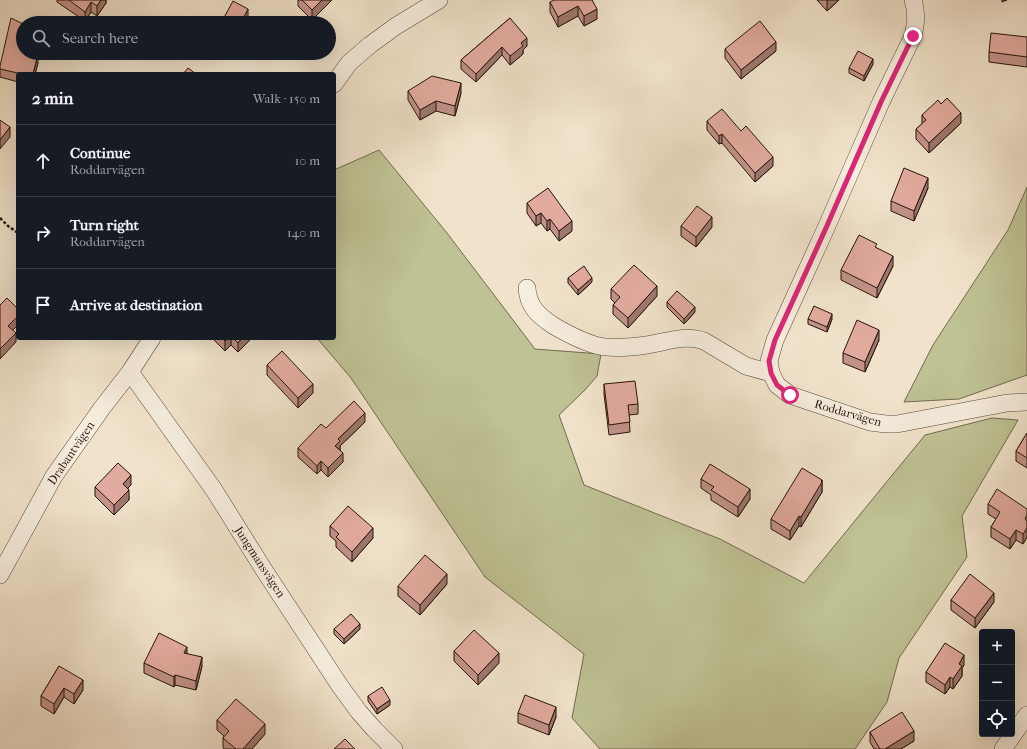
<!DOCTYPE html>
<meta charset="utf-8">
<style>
body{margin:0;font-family:"IM FELL French Canon",serif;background:#242831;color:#f1f3f6}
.controls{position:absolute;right:12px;bottom:12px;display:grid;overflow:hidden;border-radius:4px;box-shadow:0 4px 16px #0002}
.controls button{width:36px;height:36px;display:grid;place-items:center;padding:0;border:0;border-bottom:1px solid #363941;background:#171b24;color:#f1f3f6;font:20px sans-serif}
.stop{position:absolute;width:12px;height:12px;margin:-9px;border:3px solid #db2777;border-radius:50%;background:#fff}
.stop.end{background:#db2777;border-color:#fff;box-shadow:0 1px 4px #0008}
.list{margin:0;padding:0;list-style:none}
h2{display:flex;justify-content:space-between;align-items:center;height:52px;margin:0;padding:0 16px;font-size:17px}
h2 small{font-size:13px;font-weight:400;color:#9ea1a6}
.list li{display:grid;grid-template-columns:26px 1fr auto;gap:12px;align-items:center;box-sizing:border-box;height:72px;padding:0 16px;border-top:1px solid #363941}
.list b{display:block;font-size:15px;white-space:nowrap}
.list p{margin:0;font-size:13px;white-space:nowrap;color:#9ea1a6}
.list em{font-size:13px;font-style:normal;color:#9ea1a6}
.icon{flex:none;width:22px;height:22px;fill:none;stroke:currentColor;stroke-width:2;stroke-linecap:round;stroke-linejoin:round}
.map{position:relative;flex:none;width:1027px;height:749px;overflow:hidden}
.search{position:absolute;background:#171b24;box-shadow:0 4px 16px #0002;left:16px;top:16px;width:320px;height:44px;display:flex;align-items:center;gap:10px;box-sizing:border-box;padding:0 14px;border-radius:22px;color:#9ea1a6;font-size:15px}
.panel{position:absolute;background:#171b24;box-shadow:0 4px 16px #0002;left:16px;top:72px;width:320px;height:268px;border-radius:4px}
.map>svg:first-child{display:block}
.green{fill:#bfc294;stroke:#726a50}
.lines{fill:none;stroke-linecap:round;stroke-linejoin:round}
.street-casing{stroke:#57473c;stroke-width:18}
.path{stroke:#24130c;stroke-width:2.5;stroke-dasharray:3 2;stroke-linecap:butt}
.street{stroke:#f6eddd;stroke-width:17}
.wall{fill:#c29389;stroke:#24130c}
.shaded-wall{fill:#9e786f;stroke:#24130c}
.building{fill:#e2ab9f;stroke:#24130c}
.route{stroke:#db2777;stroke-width:5}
.labels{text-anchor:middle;stroke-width:4;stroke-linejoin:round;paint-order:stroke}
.street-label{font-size:12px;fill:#24130c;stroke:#f6eddd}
</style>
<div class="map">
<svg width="1027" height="749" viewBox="0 0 1027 749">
<rect width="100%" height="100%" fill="#f1e3cb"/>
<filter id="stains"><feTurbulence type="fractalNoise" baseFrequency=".005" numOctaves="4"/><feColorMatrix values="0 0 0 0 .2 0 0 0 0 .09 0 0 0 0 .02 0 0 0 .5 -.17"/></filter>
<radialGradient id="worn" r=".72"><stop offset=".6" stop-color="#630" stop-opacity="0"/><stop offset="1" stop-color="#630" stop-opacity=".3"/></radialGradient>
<g class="green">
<polygon points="379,150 447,233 535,349 601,354 597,376 585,390 559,415 584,485 720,539 804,583 925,435 992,418 1018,420 962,516 967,557 899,658 887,702 855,749 600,749 572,718 584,654 485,577 351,378 317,338 334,338 334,170"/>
<polygon points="1027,187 1027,375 959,399 904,402 933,345 1008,230"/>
</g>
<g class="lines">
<g class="street-casing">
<g id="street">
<path d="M913 0C917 13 916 23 913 36L881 102 826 228 775 340 769 361 771 373 777 385 790 395 870 422 886 424H897L1007 403 1027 402"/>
<polyline points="334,84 349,63 370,45 396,26 439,0"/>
<path d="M527 288C528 307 539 316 554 326 566 333 582 341 595 345 608 349 633 347 647 345 666 342 685 334 704 341L746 366 771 373"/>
<polyline points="130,372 214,490 264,570 340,686 359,712 374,729 394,749"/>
<polyline points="0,575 54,476 102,408 130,372 152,338"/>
<polyline points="1003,749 1027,715"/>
</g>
</g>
<polyline class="path" points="0,218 8,226 18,233"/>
<use href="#street" class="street"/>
</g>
<g class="wall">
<polygon points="57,0 106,0 106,3 97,16 91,12 85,21 57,2"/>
<polygon points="298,0 332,0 312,20 298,6"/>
<polygon points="592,0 597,19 584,26 578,16 558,27 550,12 550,2"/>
<polygon points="817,0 839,0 827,11"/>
<polygon points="510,18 527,46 523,50 523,54 510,65 502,55 476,82 461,69 461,60"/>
<polygon points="1027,37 1027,67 989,62 989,52"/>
<polygon points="725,49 776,51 741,79 725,58"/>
<polygon points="23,53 38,63 35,74 18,74 18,82 0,77 0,66"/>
<polygon points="873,64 864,81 849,73 849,68"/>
<polygon points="408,91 461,93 455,116 436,111 420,120 408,100"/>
<polygon points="922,115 961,123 929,153 916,139 916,129 922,124"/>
<polygon points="707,121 741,131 773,166 755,182 722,143 719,144 707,130"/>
<polygon points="928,188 914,221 891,211 891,201"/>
<polygon points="527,203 572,231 559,241 550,229 547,231 541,223 536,226 527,213"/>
<polygon points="681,226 712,227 696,247 681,236"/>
<polygon points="877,248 893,266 877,298 841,280 841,270"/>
<polygon points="568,278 592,282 578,295 568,283"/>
<polygon points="611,289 657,296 628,328 613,314 613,305 615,303 611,299"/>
<polygon points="667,302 695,312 684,324 667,307"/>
<polygon points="808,319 832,319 827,332 808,324"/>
<polygon points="212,338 252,338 238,352 231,345 225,351"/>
<polygon points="879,340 865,372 843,363 843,353"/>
<polygon points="267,365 313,393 298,408 267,375"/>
<polygon points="604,384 638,404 638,414 629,415 630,432 609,435 604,394"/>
<polygon points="365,422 340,446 340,450 343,462 328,477 321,470 317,474 298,457 298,448 326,428"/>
<polygon points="1027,433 1027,468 1016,461 1016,451"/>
<polygon points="701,479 750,499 738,517 711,500 711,495 701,488"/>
<polygon points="822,480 822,492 801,527 799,526 790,540 771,529 771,519"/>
<polygon points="131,485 128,488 129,500 114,515 95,496 95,487"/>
<polygon points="988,504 1027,509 1027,537 1023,544 1016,540 1010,549 991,537 991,527 996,519 988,514"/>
<polygon points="330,526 373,538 352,562 336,547 336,541 330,536"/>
<polygon points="447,584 420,615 398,596 398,586"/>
<polygon points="951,600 994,602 975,628 951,610"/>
<polygon points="334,629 360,629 344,644 334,634"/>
<polygon points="454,651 499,663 478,685 454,661"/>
<polygon points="187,653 202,666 196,690 175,685 174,687 144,673 144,663"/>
<polygon points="964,665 962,668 962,676 953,689 950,687 945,694 926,682 926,672"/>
<polygon points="59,666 83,690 74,704 64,697 54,714 41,706 41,696"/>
<polygon points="368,696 390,705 377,714 368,701"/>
<polygon points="518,713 556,717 549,735 518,723"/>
<polygon points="217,720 265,734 252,749 224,749 223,747 223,738 224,736 217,730"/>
<polygon points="870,732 914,741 901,749 874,749 870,742"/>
</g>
<g class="shaded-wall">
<polygon points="101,0 106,0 106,3 97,16 97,6"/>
<polygon points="322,0 332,0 312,20 312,10"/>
<polygon points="828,0 839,0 827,11 827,1"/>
<polygon points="1002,0 1007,0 1002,2"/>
<polygon points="91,2 91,12 85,21 85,12"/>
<polygon points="578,6 578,16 558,27 558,17"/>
<polygon points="248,9 248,19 246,23 241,23"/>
<polygon points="597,9 597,19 584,26 584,16"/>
<polygon points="527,38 527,46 523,50 523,54 510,65 510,56 521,43"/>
<polygon points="776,42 776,51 741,79 741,70"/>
<polygon points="23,44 23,52 20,50"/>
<polygon points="502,47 502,55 476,82 476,74"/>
<polygon points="38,54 38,63 35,74 33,74"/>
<polygon points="873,59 873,64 864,81 864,76"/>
<polygon points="461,83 461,93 455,116 455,106"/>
<polygon points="436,101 436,111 420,120 420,110"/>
<polygon points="961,113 961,123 929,153 929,143"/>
<polygon points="10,127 10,137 0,149 0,140"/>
<polygon points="722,134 722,143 719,144 719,136"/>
<polygon points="773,157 773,166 755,182 755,173"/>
<polygon points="928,178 928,188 914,221 914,211"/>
<polygon points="541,213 541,223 536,226 536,216"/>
<polygon points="712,217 712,227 696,247 696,237"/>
<polygon points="550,219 550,229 547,231 547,221"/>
<polygon points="572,221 572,231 559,241 559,231"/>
<polygon points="893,256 893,266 877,298 877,288"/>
<polygon points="592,278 592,282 578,295 578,290"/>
<polygon points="657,286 657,296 628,328 628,318"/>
<polygon points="695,307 695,312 684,324 684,319"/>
<polygon points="832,314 832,319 827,332 827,327"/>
<polygon points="18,316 18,325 8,335 8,326"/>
<polygon points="879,330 879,340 865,372 865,362"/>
<polygon points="16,333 16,342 0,359 0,349"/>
<polygon points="228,338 231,338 231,345 225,351 225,341"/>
<polygon points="242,338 252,338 238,352 238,343"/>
<polygon points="313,384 313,393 298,408 298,398"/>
<polygon points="365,413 365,422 340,446 340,450 335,446 338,439"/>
<polygon points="343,453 343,462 328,477 328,468"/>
<polygon points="321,461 321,470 317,474 317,466"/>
<polygon points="131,475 131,485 123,493 123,484"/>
<polygon points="822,480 822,492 801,527 801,517"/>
<polygon points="750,489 750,499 738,517 738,507"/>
<polygon points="129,490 129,500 114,515 114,505"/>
<polygon points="799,516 799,526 790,540 790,531"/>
<polygon points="373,528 373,538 352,562 352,552"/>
<polygon points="1027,528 1027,537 1023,544 1023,534"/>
<polygon points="1016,530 1016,540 1010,549 1010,539"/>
<polygon points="447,574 447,584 420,615 420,605"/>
<polygon points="994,593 994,602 975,628 975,618"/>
<polygon points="360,624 360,629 344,644 344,639"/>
<polygon points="187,647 187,657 184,653"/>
<polygon points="499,653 499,663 478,685 478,675"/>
<polygon points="964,655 964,665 962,668 962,676 953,689 953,679 959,664"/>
<polygon points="202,657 202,666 196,690 196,681"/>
<polygon points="175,675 175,685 174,687 174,677"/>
<polygon points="950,677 950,687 945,694 945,685"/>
<polygon points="83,680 83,690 74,704 74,694"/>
<polygon points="64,688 64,697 54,714 54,704"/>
<polygon points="390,700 390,705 377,714 377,709"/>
<polygon points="556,707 556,717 549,735 549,725"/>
<polygon points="265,724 265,734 252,749 243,749"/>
<polygon points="914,731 914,741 901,749 885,749"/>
</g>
<g class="building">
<polygon points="69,0 101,0 97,6 91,2 85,12"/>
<polygon points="302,0 322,0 312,10"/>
<polygon points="554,0 592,0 597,9 584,16 578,6 558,17 550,2"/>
<polygon points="233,1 248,9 241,23 221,23"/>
<polygon points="11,18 23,24 23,44 20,50 23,51 23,53 33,53 38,54 33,74 22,74 0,69 0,66"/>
<polygon points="510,18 527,38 521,43 523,46 510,56 502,47 476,74 461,60"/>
<polygon points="760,21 776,42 741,70 725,49"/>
<polygon points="991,33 1027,37 1027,57 989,52"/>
<polygon points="858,51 873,59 864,76 849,68"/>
<polygon points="188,68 196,74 183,74"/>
<polygon points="432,76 461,83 455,106 436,101 420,110 408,91"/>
<polygon points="947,98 961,113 929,143 916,129 926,120 922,115 938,100 941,104"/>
<polygon points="722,109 741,131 746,126 773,157 755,173 722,134 719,136 707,121"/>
<polygon points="0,120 10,127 0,140"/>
<polygon points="904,168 928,178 914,211 891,201"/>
<polygon points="548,188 572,221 559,231 550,219 547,221 541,213 536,216 527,203"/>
<polygon points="697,206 712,217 696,237 681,226"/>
<polygon points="859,235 877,244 875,247 893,256 877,288 841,270"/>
<polygon points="634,265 657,286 628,318 613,305 620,297 611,289"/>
<polygon points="584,266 592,278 578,290 568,278"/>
<polygon points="677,291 695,307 684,319 667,302"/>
<polygon points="7,298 18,309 18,316 8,326 16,333 0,349 0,305"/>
<polygon points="814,306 832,314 827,327 808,319"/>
<polygon points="857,320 879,330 865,362 843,353"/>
<polygon points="222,338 228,338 225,341"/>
<polygon points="233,338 242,338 238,343"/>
<polygon points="282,351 313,384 298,398 267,365"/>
<polygon points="635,381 638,404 628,405 630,422 609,425 604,384"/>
<polygon points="354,401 365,413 338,439 340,441 335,446 343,453 328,468 321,461 317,466 298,448 321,424 326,428"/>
<polygon points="1027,433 1027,458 1016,451"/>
<polygon points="118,463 131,475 123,484 129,490 114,505 95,487"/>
<polygon points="710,464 750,489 738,507 711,490 714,487 701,479"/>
<polygon points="802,468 822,480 821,481 822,482 801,517 799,516 790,531 771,519"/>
<polygon points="997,489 1027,509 1027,515 1025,519 1027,521 1027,528 1023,534 1016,530 1010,539 991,527 1000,512 988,504"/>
<polygon points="348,506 373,528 352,552 336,537 339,534 330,526"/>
<polygon points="425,555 447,574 420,605 398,586"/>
<polygon points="970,574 994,593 975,618 951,600"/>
<polygon points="351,614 360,624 344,639 334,629"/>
<polygon points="474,630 499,653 478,675 454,651"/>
<polygon points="159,633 187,647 184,653 202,657 196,681 175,675 174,677 144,663"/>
<polygon points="945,643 964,655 959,664 962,666 953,679 950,677 945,685 926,672"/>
<polygon points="59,666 83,680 74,694 64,688 54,704 41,696"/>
<polygon points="382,687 390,700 377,709 368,696"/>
<polygon points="525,695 556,707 549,725 518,713"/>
<polygon points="236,699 265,724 243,749 236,749 223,738 229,731 217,720"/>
<polygon points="902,712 914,731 885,749 880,749 870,732"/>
<polygon points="345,739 355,749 334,749"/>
</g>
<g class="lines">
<polyline class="route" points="790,395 777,385 771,373 769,361 775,340 826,228 881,102 913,36"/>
</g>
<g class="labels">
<g class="street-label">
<text transform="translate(848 413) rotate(16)" y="4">Roddarvägen</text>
<text transform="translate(71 453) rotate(-56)" y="4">Drabantvägen</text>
<text transform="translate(260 562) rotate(57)" y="4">Jungmansvägen</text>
</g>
</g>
<rect width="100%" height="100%" filter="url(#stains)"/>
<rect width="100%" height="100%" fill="url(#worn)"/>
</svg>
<div class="controls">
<button>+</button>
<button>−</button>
<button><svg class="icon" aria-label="locate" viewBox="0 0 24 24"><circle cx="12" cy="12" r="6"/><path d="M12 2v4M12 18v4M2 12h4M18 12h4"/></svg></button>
</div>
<div class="stop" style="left:790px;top:395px"></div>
<div class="stop end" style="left:913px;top:36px"></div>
<div class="search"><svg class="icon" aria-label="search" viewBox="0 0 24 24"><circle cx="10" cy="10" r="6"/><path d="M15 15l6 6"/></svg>Search here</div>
<section class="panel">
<h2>2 min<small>Walk · 150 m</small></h2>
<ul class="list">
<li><svg class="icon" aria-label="ahead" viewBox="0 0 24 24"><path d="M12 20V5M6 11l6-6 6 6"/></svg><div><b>Continue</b><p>Roddarvägen</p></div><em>10 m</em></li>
<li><svg class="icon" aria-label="right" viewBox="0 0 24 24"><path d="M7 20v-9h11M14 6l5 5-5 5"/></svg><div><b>Turn right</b><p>Roddarvägen</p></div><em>140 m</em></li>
<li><svg class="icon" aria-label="arrive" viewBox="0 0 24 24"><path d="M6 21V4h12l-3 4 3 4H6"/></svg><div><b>Arrive at destination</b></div></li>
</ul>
</section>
</div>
